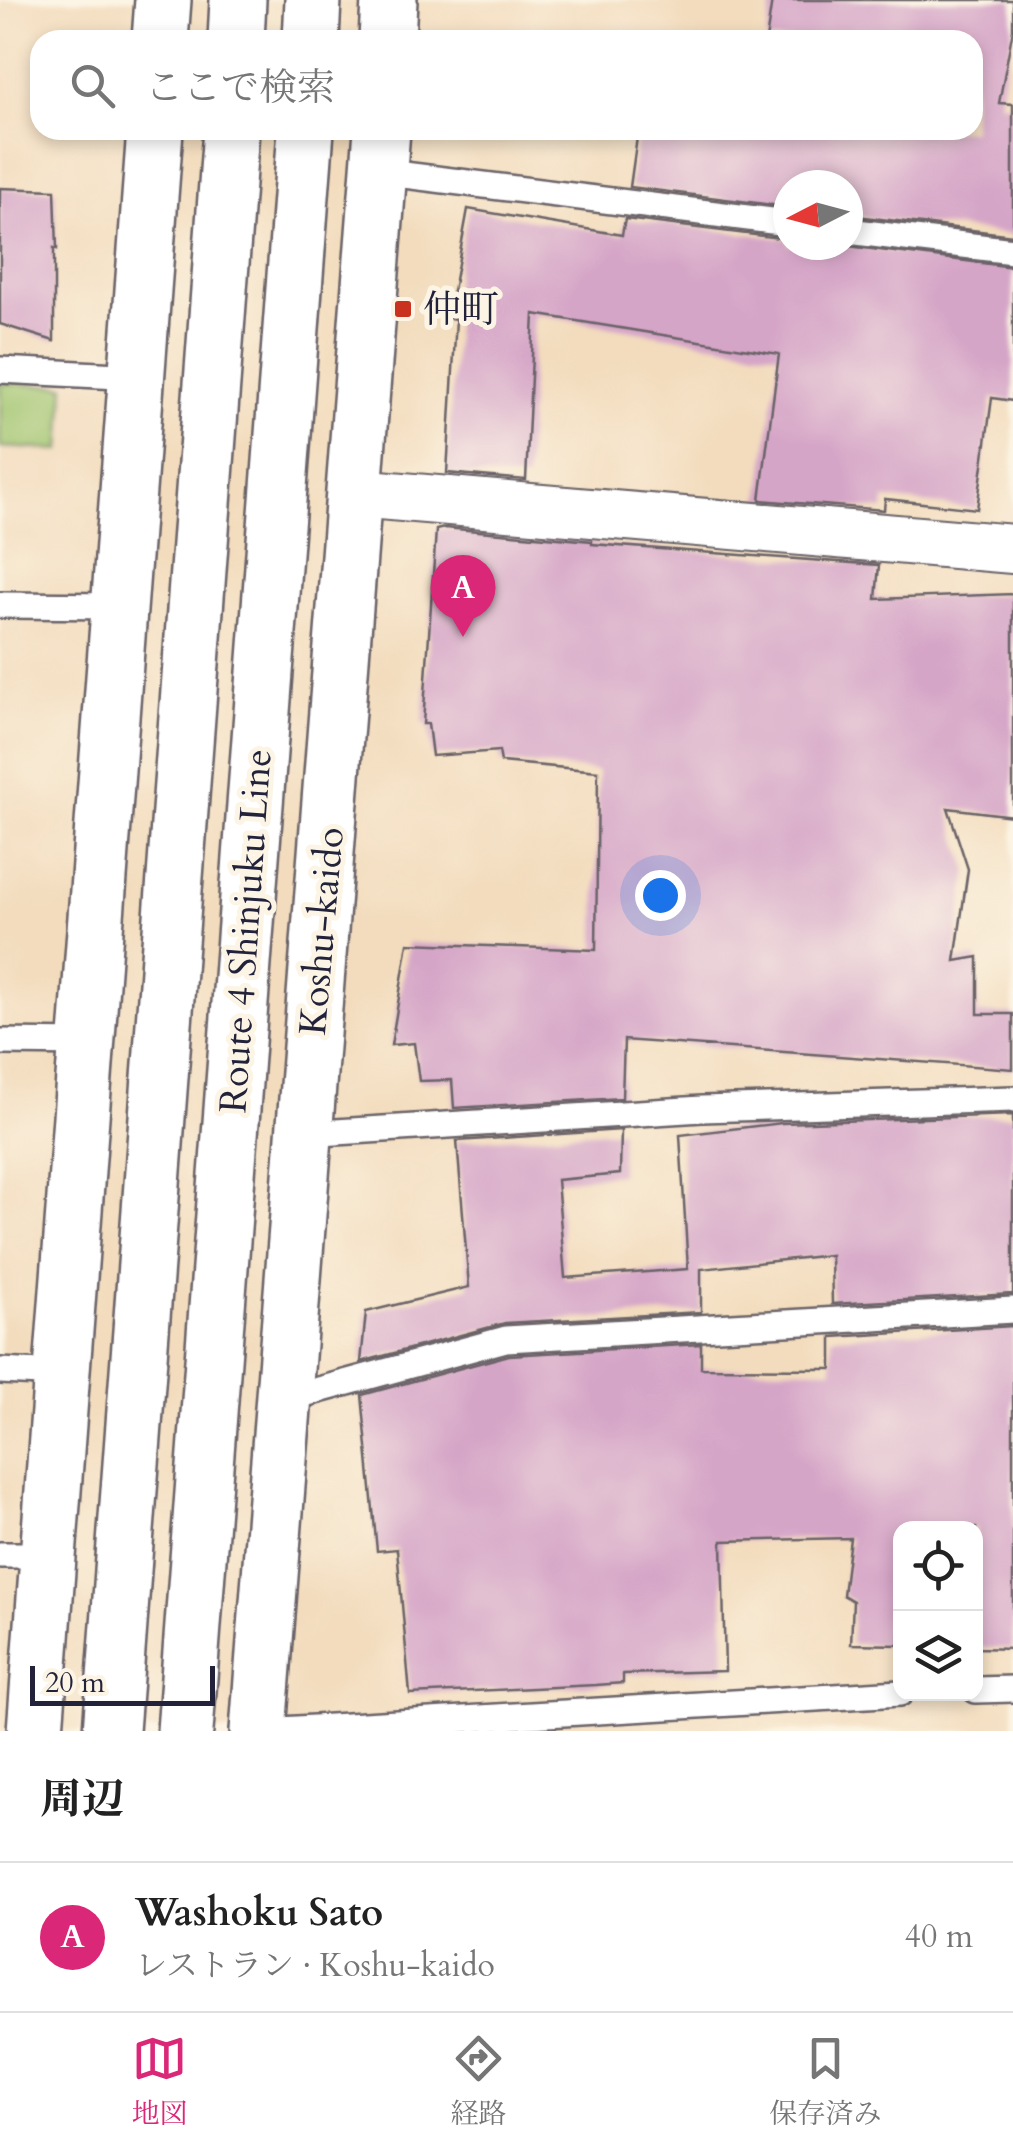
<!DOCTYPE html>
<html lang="ja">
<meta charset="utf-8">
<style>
body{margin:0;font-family:Cardo,"Noto Serif JP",serif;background:#f6f6f6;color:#222}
.controls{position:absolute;right:30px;bottom:30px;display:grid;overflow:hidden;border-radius:20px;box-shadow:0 5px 15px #0003}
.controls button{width:90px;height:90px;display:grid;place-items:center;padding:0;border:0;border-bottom:2px solid #e0e0e0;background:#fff;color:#222;font:50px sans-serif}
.compass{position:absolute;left:773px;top:170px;width:90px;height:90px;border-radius:50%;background:#fff;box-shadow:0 5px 15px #0003;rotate:264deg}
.scale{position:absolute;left:30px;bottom:25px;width:185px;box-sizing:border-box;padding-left:10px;border:5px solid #22223b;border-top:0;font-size:28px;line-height:35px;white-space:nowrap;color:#22223b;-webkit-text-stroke:8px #fcf5e5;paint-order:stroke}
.you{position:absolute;left:660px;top:895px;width:35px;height:35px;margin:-25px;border:8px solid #fff;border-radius:50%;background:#1a73e8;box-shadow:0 0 0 15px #1a73e833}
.badge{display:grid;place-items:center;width:65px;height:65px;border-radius:50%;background:#db2777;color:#fff;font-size:32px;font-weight:700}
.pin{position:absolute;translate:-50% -82px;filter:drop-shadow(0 2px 5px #0008)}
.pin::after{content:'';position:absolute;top:52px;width:35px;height:30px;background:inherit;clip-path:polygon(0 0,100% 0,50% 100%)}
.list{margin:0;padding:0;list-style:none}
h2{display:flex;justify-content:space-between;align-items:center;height:130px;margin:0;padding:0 40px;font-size:42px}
h2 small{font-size:32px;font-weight:400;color:#767676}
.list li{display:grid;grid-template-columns:65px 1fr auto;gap:30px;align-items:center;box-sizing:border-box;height:150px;padding:0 40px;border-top:2px solid #e0e0e0}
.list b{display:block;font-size:38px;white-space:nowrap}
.list p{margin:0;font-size:32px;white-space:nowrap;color:#767676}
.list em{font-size:32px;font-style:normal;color:#767676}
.icon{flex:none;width:55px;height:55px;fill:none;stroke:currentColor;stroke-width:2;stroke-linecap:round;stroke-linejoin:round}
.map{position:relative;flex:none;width:1013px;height:1731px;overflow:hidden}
.search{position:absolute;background:#fff;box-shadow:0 5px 15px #0003;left:30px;right:30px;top:30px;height:110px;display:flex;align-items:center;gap:25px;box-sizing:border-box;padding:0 35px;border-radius:30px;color:#767676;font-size:38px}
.sheet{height:280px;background:#fff}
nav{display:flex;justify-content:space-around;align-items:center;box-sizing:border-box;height:140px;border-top:2px solid #e0e0e0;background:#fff;font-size:28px;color:#767676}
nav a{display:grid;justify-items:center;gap:5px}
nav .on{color:#db2777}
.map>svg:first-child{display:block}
.green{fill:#a1c56f;stroke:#627455;stroke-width:2.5}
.building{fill:#d5a5c7}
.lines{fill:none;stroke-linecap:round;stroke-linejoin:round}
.service-casing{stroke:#6b6368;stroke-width:30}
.minor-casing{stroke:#6b6368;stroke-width:52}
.trunk-casing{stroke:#6b6368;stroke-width:60}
.motorway-casing{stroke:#6b6368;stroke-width:60}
.service{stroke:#fff;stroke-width:25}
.minor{stroke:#fff;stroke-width:48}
.trunk{stroke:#fff;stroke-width:55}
.motorway{stroke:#fff;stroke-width:55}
.poi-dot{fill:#c8321e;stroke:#fcf5e5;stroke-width:4}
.labels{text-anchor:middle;stroke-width:10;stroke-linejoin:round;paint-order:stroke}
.poi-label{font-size:38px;fill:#22223b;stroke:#fcf5e5;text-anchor:start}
.street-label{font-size:38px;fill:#22223b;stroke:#fcf5e5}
</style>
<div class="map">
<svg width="1013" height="1731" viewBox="0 0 1013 1731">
<rect width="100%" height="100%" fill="#fcf5e5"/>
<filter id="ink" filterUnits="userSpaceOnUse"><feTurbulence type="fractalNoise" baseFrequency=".01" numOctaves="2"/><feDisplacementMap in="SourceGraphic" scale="20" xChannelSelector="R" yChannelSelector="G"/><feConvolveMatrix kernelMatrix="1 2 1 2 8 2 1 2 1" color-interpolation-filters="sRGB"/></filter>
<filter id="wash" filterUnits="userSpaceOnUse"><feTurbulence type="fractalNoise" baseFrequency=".0048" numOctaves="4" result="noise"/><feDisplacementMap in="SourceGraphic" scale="40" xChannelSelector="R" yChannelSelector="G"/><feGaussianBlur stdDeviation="2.25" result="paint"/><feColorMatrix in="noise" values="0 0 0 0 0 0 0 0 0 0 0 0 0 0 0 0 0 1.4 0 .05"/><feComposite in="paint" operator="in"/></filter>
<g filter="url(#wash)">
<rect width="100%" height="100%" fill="#f3dcbd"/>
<polygon class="green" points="0,383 65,386 61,450 0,447"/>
<g id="blocks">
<g class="building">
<polygon points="772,0 1013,0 1013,29 999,103 1013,104 1013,235 848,215 848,185 788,185 788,207 630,187 638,130 973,130 973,40 766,40"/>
<polygon points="0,188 55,190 57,249 54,248 54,341 0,324"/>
<polygon points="468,209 622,235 625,219 788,239 788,245 840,245 1013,267 1013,401 992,398 977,509 885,499 884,510 760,500 779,354 534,314 526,480 447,473 456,319 448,318"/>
<polygon points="444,528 592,541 592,544 879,565 876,599 1013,594 1013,816 948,808 968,869 955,961 978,957 978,1014 1013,1014 1013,1069 624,1040 622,1098 454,1108 452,1080 419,1081 414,1043 391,1045 408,943 596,950 598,771 501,762 499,751 432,756 428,724 423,724 436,530"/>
<polygon points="1013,1115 1013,1294 832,1304 831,1255 701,1269 701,1312 505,1323 361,1362 366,1312 469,1287 457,1141 621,1130 620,1174 557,1180 565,1278 688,1269 680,1135 782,1123"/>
<polygon points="1013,1326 1013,1649 976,1648 976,1528 900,1528 900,1645 851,1644 853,1601 843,1595 850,1538 722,1541 725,1671 623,1674 623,1683 596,1685 410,1694 397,1549 377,1551 362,1395 509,1355 701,1344 701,1368 832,1369 832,1337"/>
</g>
</g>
</g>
<g filter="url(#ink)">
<use href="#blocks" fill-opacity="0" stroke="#6b6368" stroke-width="2.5"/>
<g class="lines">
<g class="service-casing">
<g id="service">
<polyline points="380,172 788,223"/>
<polyline points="848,231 1013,251"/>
<polyline points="0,370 139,377"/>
<polyline points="0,605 122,606"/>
<polyline points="0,1042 88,1043"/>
<polyline points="304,1134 702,1109 1013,1099"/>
<polyline points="0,1371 62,1374"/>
<polyline points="282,1400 506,1339 1013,1310"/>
<polyline points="0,1555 50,1555"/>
<polyline points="976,1690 1013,1689"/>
<polyline points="264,1731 900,1693"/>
</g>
</g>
<g class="minor-casing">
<polyline id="minor" points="356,493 1013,549"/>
</g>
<g class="trunk-casing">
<g id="trunk">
<polyline points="160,40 163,0"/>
<polyline points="387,40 389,0"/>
<polyline points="35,1731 155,130"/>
<polyline points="258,1731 382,130"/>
</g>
</g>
<g class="motorway-casing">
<g id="motorway">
<polyline points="236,40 238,0"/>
<polyline points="311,40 313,0"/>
<polyline points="111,1731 231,130"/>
<polyline points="185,1731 306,130"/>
</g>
</g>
<use href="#service" class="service"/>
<use href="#minor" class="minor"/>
<use href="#trunk" class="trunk"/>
<use href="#motorway" class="motorway"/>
</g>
</g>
<rect class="poi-dot" x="393" y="299" width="20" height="20" rx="5"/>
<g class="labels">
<g class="poi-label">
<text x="423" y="322">仲町</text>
</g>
<g class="street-label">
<text transform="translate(245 931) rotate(-86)" y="13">Route 4 Shinjuku Line</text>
<text transform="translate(321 931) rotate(-85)" y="13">Koshu-kaido</text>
</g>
</g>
</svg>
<div class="controls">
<button><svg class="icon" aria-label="locate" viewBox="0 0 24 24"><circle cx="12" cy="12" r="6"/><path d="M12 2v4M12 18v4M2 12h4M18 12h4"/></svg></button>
<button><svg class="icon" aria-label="layers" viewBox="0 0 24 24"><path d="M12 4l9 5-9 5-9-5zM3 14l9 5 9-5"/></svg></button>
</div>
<svg class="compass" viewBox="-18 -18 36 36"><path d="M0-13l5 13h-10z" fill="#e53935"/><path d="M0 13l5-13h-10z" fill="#767676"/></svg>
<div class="scale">20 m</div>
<div class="you"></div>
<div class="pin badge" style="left:463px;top:637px">A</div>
<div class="search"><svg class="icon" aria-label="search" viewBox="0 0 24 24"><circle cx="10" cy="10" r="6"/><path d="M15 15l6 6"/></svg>ここで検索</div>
</div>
<section class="sheet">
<h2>周辺<small></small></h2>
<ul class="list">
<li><span class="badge">A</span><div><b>Washoku Sato</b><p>レストラン · Koshu-kaido</p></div><em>40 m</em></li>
</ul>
</section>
<nav>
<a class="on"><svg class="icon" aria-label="map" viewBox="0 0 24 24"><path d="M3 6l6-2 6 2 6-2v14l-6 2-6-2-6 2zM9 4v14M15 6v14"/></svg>地図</a>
<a><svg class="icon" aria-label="directions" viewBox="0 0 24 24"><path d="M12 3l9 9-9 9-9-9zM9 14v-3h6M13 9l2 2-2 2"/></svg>経路</a>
<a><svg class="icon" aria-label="saved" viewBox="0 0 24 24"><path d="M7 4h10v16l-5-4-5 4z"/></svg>保存済み</a>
</nav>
